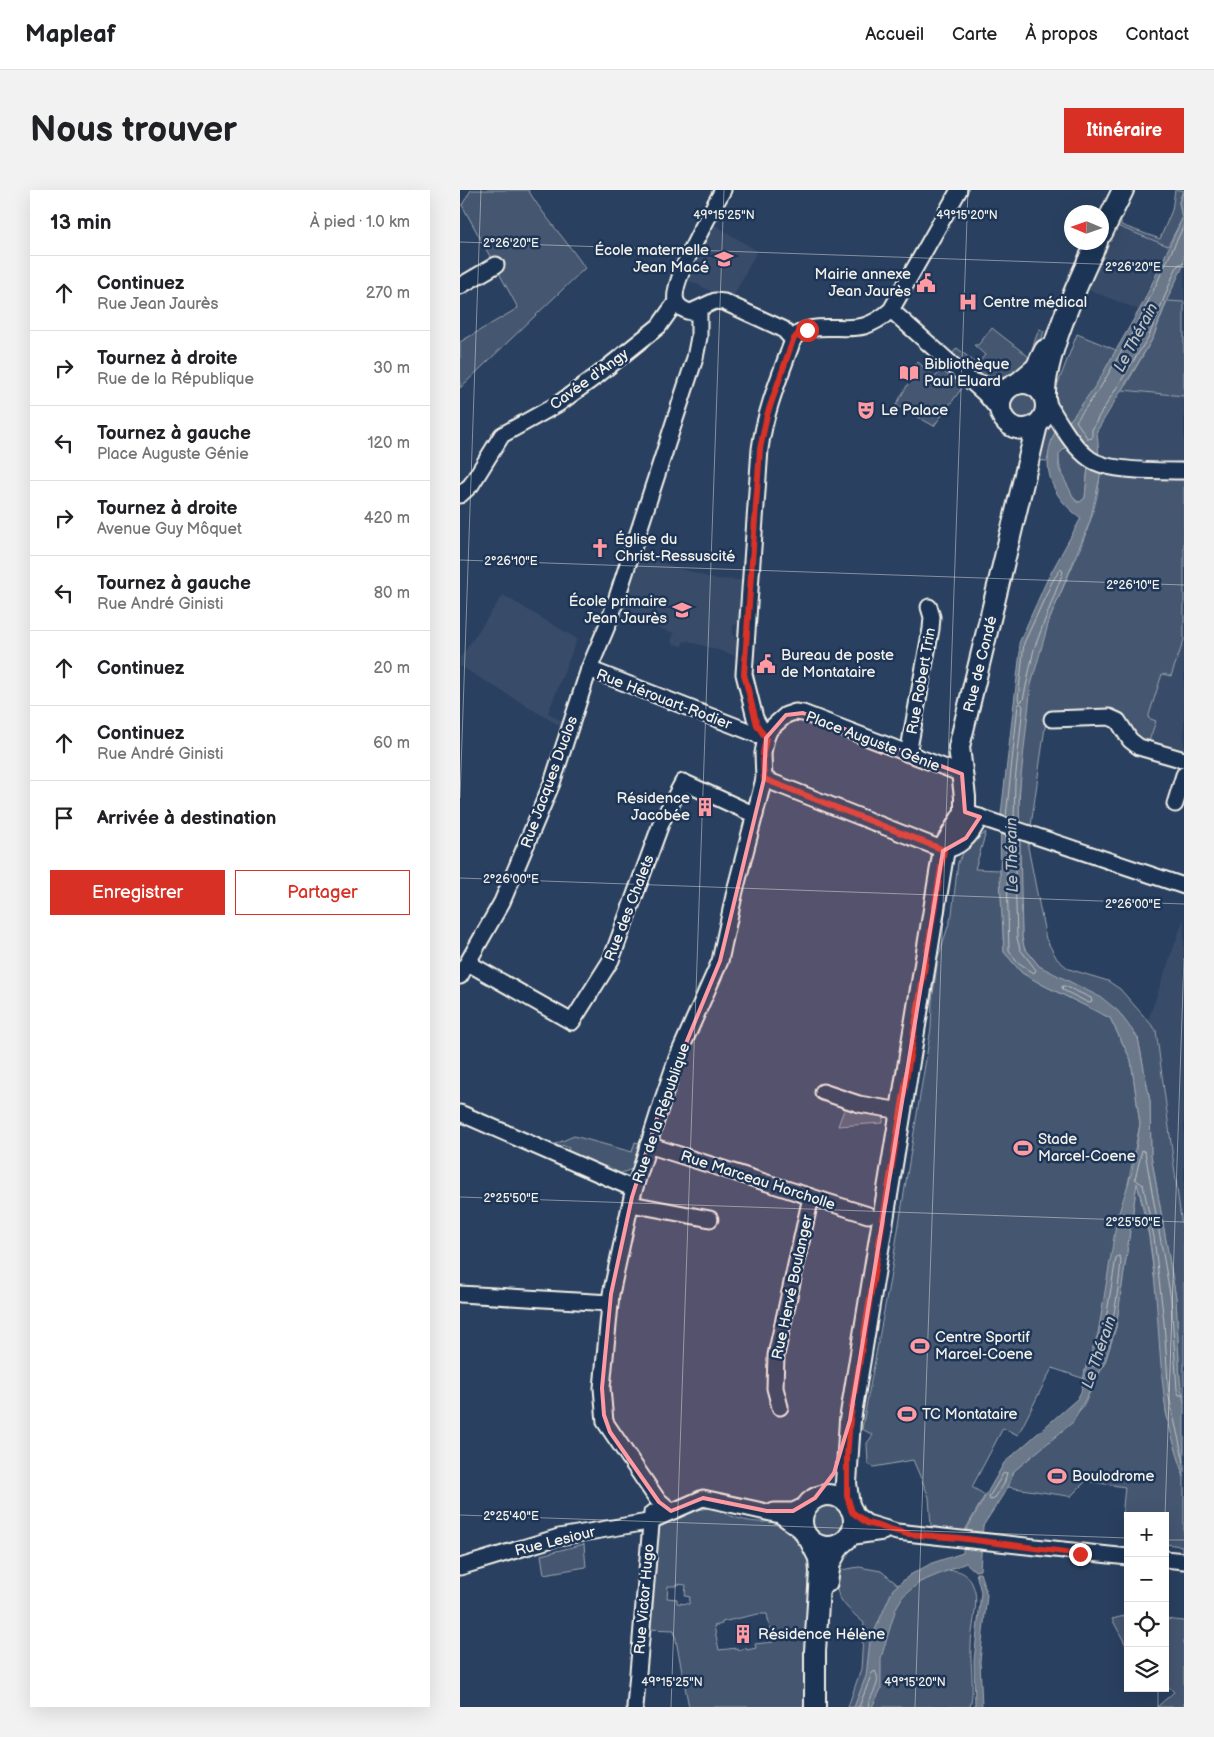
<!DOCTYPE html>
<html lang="fr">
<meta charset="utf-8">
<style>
body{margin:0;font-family:"Balsamiq Sans",sans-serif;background:#f2f2f2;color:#202124}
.controls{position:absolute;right:15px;bottom:15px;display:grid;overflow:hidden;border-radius:0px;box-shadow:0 5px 20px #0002}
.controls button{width:45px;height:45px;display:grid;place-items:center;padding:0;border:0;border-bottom:1px solid #e0e0e0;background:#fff;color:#202124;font:25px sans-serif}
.compass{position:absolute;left:604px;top:15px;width:45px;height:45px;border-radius:50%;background:#fff;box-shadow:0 5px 20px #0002;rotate:272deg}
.stop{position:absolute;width:15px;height:15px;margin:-11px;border:4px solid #d93025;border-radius:50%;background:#fff}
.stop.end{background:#d93025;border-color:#fff;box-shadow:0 1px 5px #0008}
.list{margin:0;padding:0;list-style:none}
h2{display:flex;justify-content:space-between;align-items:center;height:65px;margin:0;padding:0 20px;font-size:21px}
h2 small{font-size:16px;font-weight:400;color:#757577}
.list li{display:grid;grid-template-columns:32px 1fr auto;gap:15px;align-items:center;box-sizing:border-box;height:75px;padding:0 20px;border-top:1px solid #e0e0e0}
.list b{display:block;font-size:19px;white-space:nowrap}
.list p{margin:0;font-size:16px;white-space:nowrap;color:#757577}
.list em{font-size:16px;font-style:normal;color:#757577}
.actions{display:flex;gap:10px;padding:15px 20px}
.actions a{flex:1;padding:11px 0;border:1px solid #d93025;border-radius:0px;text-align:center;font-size:18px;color:#d93025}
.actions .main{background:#d93025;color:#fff}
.icon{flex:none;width:28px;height:28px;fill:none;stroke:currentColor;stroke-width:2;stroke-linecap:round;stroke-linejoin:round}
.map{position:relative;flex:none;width:724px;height:1517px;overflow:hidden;border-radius:0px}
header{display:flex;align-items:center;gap:30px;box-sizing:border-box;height:70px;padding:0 25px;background:#fff;border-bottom:1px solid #e0e0e0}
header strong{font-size:24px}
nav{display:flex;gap:28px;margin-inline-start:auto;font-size:18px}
.intro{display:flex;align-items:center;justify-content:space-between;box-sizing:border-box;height:120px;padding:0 30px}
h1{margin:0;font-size:35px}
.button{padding:12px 22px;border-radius:0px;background:#d93025;color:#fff;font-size:18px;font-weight:700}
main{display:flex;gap:30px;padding:0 30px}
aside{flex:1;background:#fff;border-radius:0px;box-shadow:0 5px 20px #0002}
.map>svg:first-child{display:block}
.built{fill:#374c69}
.green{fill:#445771;stroke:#9ca4ac;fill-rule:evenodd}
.water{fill:#6a788a;stroke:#a1a8b0}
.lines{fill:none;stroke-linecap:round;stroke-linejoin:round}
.shore{stroke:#bdc1c2;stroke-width:1}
.minor-casing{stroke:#f4f1e8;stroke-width:19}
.major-casing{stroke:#f4f1e8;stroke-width:24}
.minor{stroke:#1d3557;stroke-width:15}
.major{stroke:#1d3557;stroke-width:20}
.route{stroke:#d93025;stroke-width:6}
.marked{fill:#ff9aa2;fill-opacity:0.2;stroke:#ff9aa2;stroke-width:4;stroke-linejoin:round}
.ticks{fill:none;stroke:#f4f1e8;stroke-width:1;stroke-opacity:0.45}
.labels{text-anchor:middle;stroke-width:5;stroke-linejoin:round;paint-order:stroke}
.poi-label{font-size:15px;fill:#f4f1e8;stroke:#1d3557;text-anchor:start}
.street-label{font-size:15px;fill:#f4f1e8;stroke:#1d3557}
.water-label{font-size:16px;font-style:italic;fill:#bdc1c2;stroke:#1d3557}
.ticks-label{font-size:12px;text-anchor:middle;fill:#f4f1e8;stroke:#1d3557;stroke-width:5;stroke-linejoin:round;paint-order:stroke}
</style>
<header>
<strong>Mapleaf</strong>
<nav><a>Accueil</a><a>Carte</a><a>À propos</a><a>Contact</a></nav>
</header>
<div class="intro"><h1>Nous trouver</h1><a class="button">Itinéraire</a></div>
<main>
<aside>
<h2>13 min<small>À pied · 1.0 km</small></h2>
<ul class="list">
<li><svg class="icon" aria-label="ahead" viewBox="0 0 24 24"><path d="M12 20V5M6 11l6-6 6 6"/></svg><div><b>Continuez</b><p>Rue Jean Jaurès</p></div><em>270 m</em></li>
<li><svg class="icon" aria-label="right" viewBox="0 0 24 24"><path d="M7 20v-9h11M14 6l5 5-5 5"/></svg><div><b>Tournez à droite</b><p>Rue de la République</p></div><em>30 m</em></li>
<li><svg class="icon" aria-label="left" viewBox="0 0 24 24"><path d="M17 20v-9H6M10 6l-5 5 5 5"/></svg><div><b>Tournez à gauche</b><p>Place Auguste Génie</p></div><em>120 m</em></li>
<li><svg class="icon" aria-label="right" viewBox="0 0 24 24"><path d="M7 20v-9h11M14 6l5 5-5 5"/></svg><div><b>Tournez à droite</b><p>Avenue Guy Môquet</p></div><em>420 m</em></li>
<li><svg class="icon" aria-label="left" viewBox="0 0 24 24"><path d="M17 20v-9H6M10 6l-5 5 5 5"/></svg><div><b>Tournez à gauche</b><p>Rue André Ginisti</p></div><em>80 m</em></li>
<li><svg class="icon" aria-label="ahead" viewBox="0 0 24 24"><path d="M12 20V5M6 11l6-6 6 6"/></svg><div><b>Continuez</b></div><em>20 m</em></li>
<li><svg class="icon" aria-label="ahead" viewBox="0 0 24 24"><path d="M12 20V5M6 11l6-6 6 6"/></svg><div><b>Continuez</b><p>Rue André Ginisti</p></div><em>60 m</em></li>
<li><svg class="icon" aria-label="arrive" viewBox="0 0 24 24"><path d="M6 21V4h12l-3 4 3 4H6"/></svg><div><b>Arrivée à destination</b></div></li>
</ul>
<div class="actions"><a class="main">Enregistrer</a><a>Partager</a></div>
</aside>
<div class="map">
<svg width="724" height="1517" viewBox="0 0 724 1517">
<rect width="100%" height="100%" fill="#2a4060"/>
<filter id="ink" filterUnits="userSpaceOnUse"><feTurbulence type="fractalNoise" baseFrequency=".02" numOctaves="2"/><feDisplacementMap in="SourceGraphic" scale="10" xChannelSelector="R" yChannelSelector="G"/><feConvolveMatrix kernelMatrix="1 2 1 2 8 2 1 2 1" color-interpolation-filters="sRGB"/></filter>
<g filter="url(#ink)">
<g class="built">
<polygon points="652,34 724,62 724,112 707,111 724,74 703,66 679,120 629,100"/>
<polygon points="255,35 297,61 271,111 226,89 245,50"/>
<polygon points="663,200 724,206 724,287 694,287 639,266 637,242"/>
<polygon points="180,366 254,389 282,390 279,433 273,436 273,445 278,452 277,466 228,451 223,452 222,456 211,453 214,443 162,427"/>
<polygon points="43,405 117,449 88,523 107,534 105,539 0,476 0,468"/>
<polygon points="724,450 724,567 688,554 696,532 688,528 702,483 711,485"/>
<polygon points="724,728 724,1051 696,840 688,830"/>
</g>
<g class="green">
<path d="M11 0H68C85 28 107 51 125 78L0 198V152L58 118 2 15Z"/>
<polygon points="667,0 674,0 661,26 661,35 700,49 712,20 715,0 723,0 719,12 722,29 708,56 652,34"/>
<polygon points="707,111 724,112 724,206 663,200 693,148"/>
<path d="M532 138 569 167 579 139 584 141C581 151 578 166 571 174 546 200 514 184 492 164L497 158 517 174 525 165 514 155H518Z"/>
<path d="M617 144 656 160C640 189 624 223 596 241L587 271 576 270C577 264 577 256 579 250 588 229 602 237 594 204Z"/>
<polygon points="458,172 475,187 482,180 502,198 474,236 436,215 456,180 453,177"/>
<circle cx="564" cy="215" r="15"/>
<path d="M608 255 628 276 625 308 620 312C608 310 597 275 599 264Z"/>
<path d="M640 282 724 287V450L711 486 702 484 688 528 696 531 688 554 680 550 644 521 587 523 568 657 586 749 597 769 609 779 648 791 660 799 696 840 724 1051V1213L720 1192 716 1108 691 965 690 911 678 848 598 787 579 776 564 757 562 747C559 652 553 553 579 460 595 403 638 339 640 282Z"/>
<polygon points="526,642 515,679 540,680 544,762 562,783 583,795 650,828 671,870 680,934 638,1144 625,1180 625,1189 592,1178 558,1245 543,1238 512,1297 525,1305 504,1342 471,1336 469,1307 453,1270 414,1277 408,1274 407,1253 413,1245 402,1239 430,1089 471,838 472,811 478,768 492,724 498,672 507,657"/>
<polygon points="385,917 419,925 423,928 423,933 378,936"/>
<polygon points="114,946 172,962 175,952 180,953 172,979 159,984 107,962 109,958 102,955 101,957 93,955"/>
<polygon points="677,992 689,1047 698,1116 706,1222 724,1287 724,1363 722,1363 722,1356 705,1354 705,1326 662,1326 665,1297 626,1291 611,1306 608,1306 548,1297 554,1281 622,1218 645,1172 656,1137"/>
<circle cx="368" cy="1330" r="19"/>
<path d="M253 1317C267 1326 288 1333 304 1332 309 1332 315 1329 320 1330 340 1334 347 1359 350 1376L349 1517H229L214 1440 187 1439 197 1338 232 1321ZM217 1394 226 1395 225 1406 230 1407 229 1414 217 1413V1409L207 1408 208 1396H217ZM298 1424H307L313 1452 295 1454 296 1458 287 1460 286 1458 278 1460 277 1458 259 1460 254 1436 262 1434V1432Z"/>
<polygon points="124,1354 126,1377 84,1384 81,1365"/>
<path d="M399 1377 421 1381 438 1395 449 1399C469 1385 506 1364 515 1402 518 1416 511 1440 511 1456 510 1476 515 1498 510 1517H388L401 1479 404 1433C387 1418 368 1404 381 1380Z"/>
<polygon points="668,1425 668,1459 652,1429"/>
<polygon points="705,1429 724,1431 724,1517 697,1517 714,1502 705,1493"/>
</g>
<g class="water">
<polygon points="724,0 724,74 706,112 693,148 637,241 639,266 623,250 609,232 636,195 682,115 722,29 719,12"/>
<path d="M596 240 608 255 599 264V279L616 312H620L625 308 628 276 640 282V287L630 331 589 431 571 495 559 605 562 747 564 757 579 776 642 808 658 821 678 848 690 911 691 965 716 1108 720 1192 724 1213V1287C718 1265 710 1243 706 1221 695 1145 700 1066 677 993L656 1137 645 1172 613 1232 554 1281 548 1297 523 1336 520 1380 515 1381 506 1373 460 1392 443 1406 436 1418 421 1468V1499L412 1517H394L406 1486 410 1451 433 1399 450 1385 472 1373 503 1363 504 1344 544 1273 617 1209 621 1202 625 1180 638 1144 657 1029 672 982 680 934 671 870 650 828 583 795 562 783 544 762 540 689 541 624 560 462 559 453 587 390 621 328C590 307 579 274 596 240Z"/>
<polygon points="516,1383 520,1383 527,1405 520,1471 522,1517 515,1517 514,1471 521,1402"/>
</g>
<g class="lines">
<g class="shore">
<polyline points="724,35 678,133 640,198 616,231 628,249 632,248 632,240 639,226 689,146 714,83 718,75 724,73"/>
<polygon points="601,379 603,382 574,459 563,510 560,512 558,509 564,453 592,392"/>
<polyline points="546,627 558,515 560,513 563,516 555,592 554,630"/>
<polyline points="546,645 549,760 556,771 574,783 576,780 560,759 557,748 554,648"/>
<polygon points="605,796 631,808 632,812 629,813 603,800 602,797"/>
<path d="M659 1066 661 1069C660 1083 655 1137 646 1144L644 1141 656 1068Z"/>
<polygon points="644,1153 640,1170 633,1177 632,1175 640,1154"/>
<polyline points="724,1205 719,1205 717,1200 711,1109 685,962 682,960 675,989 683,995 694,1047 704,1132 709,1207 724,1272"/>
<polygon points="547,1283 544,1294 534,1309 530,1310 529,1307 543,1284"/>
<path d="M399 1517 412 1483 415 1481C423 1494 409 1505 408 1517"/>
</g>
<g class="minor-casing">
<g id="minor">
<path d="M263 0C253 18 210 93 216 111 218 117 225 121 231 122L255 111 264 112 323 139 333 150"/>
<polyline points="0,96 36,75"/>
<polyline points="431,120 525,204 542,224"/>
<polyline points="513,191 528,196 549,198"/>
<path d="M586 211C598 229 611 256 630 269 647 282 701 281 724 281"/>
<polyline points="0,305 11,295 42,245 98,214 138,185 199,136 216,112"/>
<polyline points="129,479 306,548"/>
<polyline points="592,529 649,527 658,531 670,550 679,557 724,570"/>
<path d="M306 548 295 528 284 484 300 259C305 221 320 186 333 150 345 129 383 142 404 136 414 133 423 127 431 120L499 0"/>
<polyline points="448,564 471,439 472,427 469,417"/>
<path d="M304 589 484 660C502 658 513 643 520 627"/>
<polyline points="715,614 724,585"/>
<polyline points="510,624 724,696"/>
<polyline points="8,773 112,832 151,770 202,631 223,592 295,625"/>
<polyline points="0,786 42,712 92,593 129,479 150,429 235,168 239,147 239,121"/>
<polyline points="363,902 399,914 441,921"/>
<polyline points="0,923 174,999"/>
<polyline points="188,955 408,1025"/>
<polyline points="171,1014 250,1029"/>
<polyline points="0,1104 150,1113"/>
<polyline points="320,1217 315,1198 316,1165 351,1007"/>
<polyline points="211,1321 197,1309 145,1232 142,1198 151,1104 172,1007 203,909 217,868 260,771 275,701 304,589 303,563 306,548 310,539 326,525 335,522 343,523 502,584"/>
<polyline points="314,1321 333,1321 348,1314"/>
<polyline points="392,1322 407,1333 437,1342 668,1367"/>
<polyline points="388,1347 423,1342"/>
<polyline points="705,1369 724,1371"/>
<polyline points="0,1377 99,1347 188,1332 243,1308 320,1325 347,1345"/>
<polyline points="175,1517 192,1323"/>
</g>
</g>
<g class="major-casing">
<g id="major">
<polyline points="642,43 663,0"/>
<circle cx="563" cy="216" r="23"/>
<polyline points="557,194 576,178 585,160"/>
<path d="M585 208C583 168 619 90 637 52"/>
<circle cx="368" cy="1331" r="26"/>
<polyline points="389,1316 386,1293 390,1230 483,665 486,654 505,622 505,607 499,557 577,235"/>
<polyline points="350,1350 359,1368 360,1382 355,1461 355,1517"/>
<polyline points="367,1392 370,1373 380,1354"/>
</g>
</g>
<use href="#minor" class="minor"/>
<use href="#major" class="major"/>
</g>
</g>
<g class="lines" filter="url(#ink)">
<polyline class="route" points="347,140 338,144 333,150 307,225 300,259 284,484 297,535 306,548 303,563 304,589 484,660 390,1230 387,1267 387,1306 392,1322 407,1333 448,1344 499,1348 620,1364"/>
</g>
<path class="marked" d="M343 523 502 584 505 622 520 627 506 648 483 661 390 1230 374 1283 355 1308 333 1321H307L243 1308 211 1321 199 1312 150 1242 144 1225 142 1198 151 1104 172 1007 203 909 260 771 304 589 306 548 326 525Z"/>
<path class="ticks" d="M0 52 724 77M0 370 724 395M0 608 21 0M0 688 724 714M0 1007 724 1032M0 1325 668 1348M705 1326 724 768M705 1350H724M211 1517 264 0M455 1517 508 0M698 1517V1498"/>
<defs>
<g id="school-bare" transform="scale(1.5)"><path d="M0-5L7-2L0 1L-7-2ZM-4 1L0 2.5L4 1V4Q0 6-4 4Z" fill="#ff9aa2" stroke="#1d3557" stroke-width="2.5" paint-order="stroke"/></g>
<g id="civic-bare" transform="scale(1.5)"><path d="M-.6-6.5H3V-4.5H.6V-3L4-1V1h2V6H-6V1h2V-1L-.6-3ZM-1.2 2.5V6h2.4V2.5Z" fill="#ff9aa2" stroke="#1d3557" stroke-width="2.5" paint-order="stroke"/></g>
<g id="hospital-bare" transform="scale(1.5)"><path d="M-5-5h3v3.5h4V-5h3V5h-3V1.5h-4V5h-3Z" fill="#ff9aa2" stroke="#1d3557" stroke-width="2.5" paint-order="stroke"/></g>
<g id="library-bare" transform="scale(1.5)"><path d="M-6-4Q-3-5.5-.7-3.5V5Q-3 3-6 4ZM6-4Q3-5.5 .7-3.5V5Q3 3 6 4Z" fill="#ff9aa2" stroke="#1d3557" stroke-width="2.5" paint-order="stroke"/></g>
<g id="theatre-bare" transform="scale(1.5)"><path d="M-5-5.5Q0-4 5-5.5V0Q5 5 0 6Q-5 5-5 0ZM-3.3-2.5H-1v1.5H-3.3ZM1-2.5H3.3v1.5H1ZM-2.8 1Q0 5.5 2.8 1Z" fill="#ff9aa2" stroke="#1d3557" stroke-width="2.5" paint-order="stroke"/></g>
<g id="church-bare" transform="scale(1.5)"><path d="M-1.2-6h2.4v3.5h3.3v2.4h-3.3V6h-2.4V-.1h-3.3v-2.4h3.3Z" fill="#ff9aa2" stroke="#1d3557" stroke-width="2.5" paint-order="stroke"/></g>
<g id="building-bare" transform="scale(1.5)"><path d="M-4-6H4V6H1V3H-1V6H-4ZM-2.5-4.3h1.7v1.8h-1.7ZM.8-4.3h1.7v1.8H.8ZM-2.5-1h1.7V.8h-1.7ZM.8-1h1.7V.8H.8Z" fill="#ff9aa2" stroke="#1d3557" stroke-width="2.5" paint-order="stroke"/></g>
<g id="stadium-bare" transform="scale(1.5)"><path d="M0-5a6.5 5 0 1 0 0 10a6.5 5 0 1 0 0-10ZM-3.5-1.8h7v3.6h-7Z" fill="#ff9aa2" stroke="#1d3557" stroke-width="2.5" paint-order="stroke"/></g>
</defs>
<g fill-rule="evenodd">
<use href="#school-bare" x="264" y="69"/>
<use href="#civic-bare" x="466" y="93"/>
<use href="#hospital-bare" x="508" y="112"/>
<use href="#library-bare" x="449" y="183"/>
<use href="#theatre-bare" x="406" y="220"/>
<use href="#church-bare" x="140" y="358"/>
<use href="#school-bare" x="222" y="420"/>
<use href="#civic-bare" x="306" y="474"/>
<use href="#building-bare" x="245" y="617"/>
<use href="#stadium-bare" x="563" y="958"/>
<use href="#stadium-bare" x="460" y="1156"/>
<use href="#stadium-bare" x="447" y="1224"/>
<use href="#stadium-bare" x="597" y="1286"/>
<use href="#building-bare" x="283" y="1444"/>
</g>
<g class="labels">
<g class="poi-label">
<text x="249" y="65" text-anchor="end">École maternelle<tspan x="249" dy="17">Jean Macé</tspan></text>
<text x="451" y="89" text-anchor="end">Mairie annexe<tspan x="451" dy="17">Jean Jaurès</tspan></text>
<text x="523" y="117">Centre médical</text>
<text x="464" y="179">Bibliothèque<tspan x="464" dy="17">Paul Eluard</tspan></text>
<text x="421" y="225">Le Palace</text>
<text x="155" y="354">Église du<tspan x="155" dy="17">Christ-Ressuscité</tspan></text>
<text x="207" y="416" text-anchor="end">École primaire<tspan x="207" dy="17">Jean Jaurès</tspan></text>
<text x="321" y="470">Bureau de poste<tspan x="321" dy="17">de Montataire</tspan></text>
<text x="230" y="613" text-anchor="end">Résidence<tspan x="230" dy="17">Jacobée</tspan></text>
<text x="578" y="954">Stade<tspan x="578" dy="17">Marcel-Coene</tspan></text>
<text x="475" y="1152">Centre Sportif<tspan x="475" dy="17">Marcel-Coene</tspan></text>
<text x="462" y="1229">TC Montataire</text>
<text x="612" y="1291">Boulodrome</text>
<text x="298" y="1449">Résidence Hélène</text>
</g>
<g class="street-label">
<text transform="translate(129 189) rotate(-36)" y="5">Cavée d'Angy</text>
<text transform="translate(520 474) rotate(-76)" y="5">Rue de Condé</text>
<text transform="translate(461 491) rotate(-80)" y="5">Rue Robert Trin</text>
<text transform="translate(204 509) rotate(21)" y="5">Rue Hérouart-Rodier</text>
<text transform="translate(413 551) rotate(21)" y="5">Place Auguste Génie</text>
<text transform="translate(89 592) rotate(-70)" y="5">Rue Jacques Duclos</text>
<text transform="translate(169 718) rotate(-69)" y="5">Rue des Chalets</text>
<text transform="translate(201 923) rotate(-71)" y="5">Rue de la République</text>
<text transform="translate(298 990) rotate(18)" y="5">Rue Marceau Horcholle</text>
<text transform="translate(332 1097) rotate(-78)" y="5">Rue Hervé Boulanger</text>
<text transform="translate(95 1351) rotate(-14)" y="5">Rue Lesiour</text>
<text transform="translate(184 1409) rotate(-85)" y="5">Rue Victor Hugo</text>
</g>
<g class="water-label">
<text transform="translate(675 147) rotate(-62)" y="6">Le Thérain</text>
<text transform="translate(551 665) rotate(-91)" y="6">Le Thérain</text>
<text transform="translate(638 1162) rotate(-71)" y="6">Le Thérain</text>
</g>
</g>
<g class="ticks-label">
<text x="264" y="29">49°15'25"N</text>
<text x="507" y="29">49°15'20"N</text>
<text x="51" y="57">2°26'20"E</text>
<text x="673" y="81">2°26'20"E</text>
<text x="51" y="375">2°26'10"E</text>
<text x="673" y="399">2°26'10"E</text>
<text x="51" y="693">2°26'00"E</text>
<text x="673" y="718">2°26'00"E</text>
<text x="51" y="1012">2°25'50"E</text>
<text x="673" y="1036">2°25'50"E</text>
<text x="51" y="1330">2°25'40"E</text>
<text x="212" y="1496">49°15'25"N</text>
<text x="455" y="1496">49°15'20"N</text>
</g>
</svg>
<div class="controls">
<button>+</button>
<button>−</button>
<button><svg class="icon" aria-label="locate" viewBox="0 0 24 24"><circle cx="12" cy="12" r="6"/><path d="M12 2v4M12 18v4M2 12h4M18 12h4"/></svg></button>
<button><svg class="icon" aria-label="layers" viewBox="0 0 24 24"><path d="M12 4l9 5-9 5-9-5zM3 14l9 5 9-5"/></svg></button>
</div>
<svg class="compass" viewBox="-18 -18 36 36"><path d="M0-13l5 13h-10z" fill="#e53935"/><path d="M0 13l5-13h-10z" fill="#757577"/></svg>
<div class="stop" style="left:347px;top:140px"></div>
<div class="stop end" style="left:620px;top:1364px"></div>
</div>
</main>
